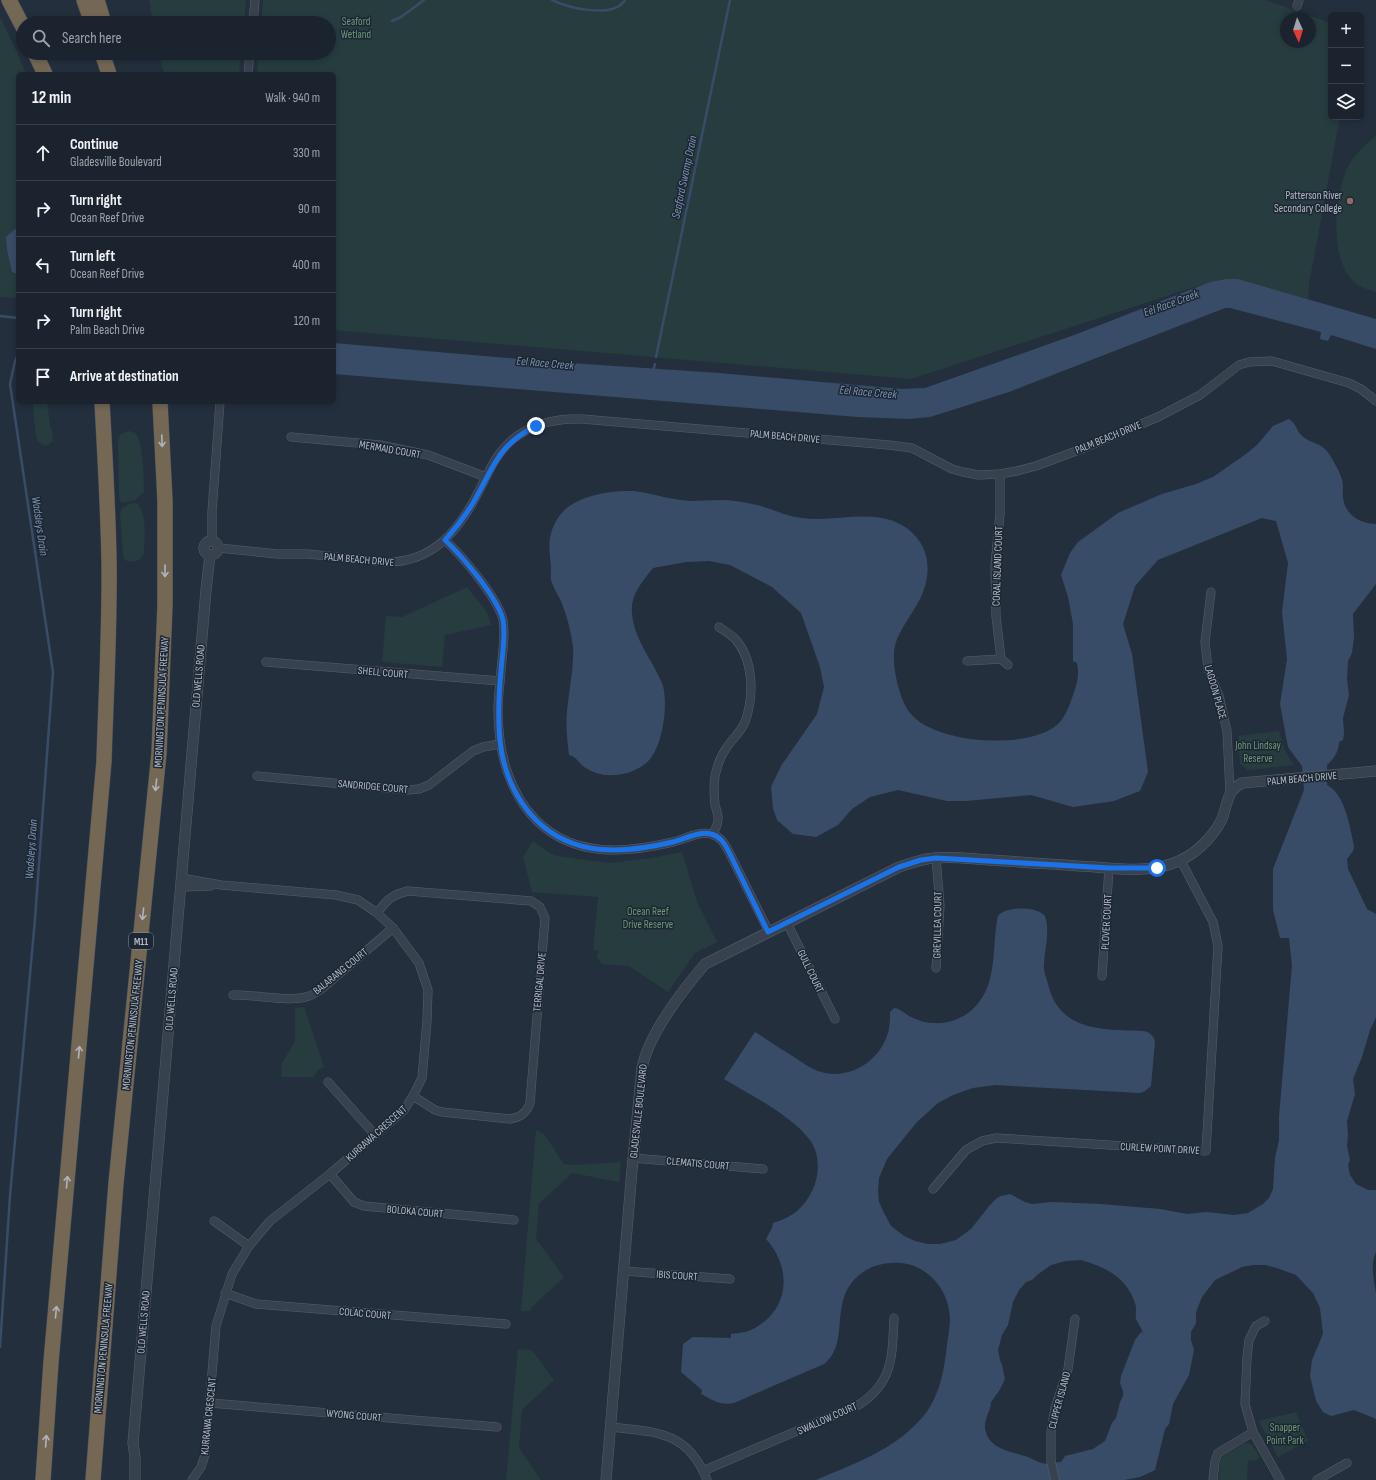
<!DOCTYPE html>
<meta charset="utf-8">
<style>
body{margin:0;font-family:"Sofia Sans Condensed",sans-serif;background:#282f3a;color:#f1f3f6}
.controls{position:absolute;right:12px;top:12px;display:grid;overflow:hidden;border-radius:6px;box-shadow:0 2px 6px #0003}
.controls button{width:36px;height:36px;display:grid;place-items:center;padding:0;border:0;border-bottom:1px solid #39404a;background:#1b232e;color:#f1f3f6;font:20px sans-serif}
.compass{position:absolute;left:1280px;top:12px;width:36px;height:36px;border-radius:50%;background:#1b232e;box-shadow:0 2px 6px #0003;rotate:176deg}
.stop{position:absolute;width:12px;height:12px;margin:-9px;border:3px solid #1a73e8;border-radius:50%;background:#fff}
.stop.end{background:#1a73e8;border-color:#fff;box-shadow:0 1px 4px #0008}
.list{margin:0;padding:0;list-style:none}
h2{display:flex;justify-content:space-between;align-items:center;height:52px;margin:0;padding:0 16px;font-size:17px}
h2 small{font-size:13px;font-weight:400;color:#a0a4aa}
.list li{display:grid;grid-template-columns:26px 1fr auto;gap:12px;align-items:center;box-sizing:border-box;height:56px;padding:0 16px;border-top:1px solid #39404a}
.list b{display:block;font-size:15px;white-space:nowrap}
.list p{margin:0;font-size:13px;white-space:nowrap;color:#a0a4aa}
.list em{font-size:13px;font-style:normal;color:#a0a4aa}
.icon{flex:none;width:22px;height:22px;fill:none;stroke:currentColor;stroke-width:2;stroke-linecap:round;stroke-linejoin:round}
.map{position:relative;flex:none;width:1376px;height:1480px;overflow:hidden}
.search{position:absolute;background:#1b232e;box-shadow:0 2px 6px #0003;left:16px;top:16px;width:320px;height:44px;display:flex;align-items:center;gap:10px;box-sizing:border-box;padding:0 14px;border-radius:22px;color:#a0a4aa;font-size:15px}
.panel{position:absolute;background:#1b232e;box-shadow:0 2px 6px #0003;left:16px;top:72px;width:320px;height:332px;border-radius:6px}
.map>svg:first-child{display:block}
.green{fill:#263c3f;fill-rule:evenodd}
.water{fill:#394c67;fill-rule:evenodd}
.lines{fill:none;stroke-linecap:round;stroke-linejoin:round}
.stream{stroke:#394c67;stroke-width:2.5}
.minor-casing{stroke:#565f6c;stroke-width:9}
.tertiary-casing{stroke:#565f6c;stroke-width:11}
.motorway-casing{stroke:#434c59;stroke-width:16}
.minor{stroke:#38414e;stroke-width:8}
.tertiary{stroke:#38414e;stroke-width:10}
.motorway{stroke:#746855;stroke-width:15}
.oneway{stroke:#aeb4bd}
.route{stroke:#1a73e8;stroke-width:5}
.education-dot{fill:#8d6e63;stroke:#1d2633;stroke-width:1.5}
.labels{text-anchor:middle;stroke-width:3;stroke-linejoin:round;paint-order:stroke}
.shield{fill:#1d2633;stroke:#878f9c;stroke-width:1}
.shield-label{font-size:10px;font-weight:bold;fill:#b4bcc9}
.park-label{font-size:11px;fill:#6b9a76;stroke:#1d2633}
.poi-label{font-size:11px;fill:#b4bcc9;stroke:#1d2633;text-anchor:end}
.street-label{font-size:11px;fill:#b4bcc9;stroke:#1d2633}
.water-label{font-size:12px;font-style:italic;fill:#7c92b1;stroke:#1d2633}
</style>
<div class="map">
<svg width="1376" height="1480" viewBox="0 0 1376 1480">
<rect width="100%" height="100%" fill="#242f3e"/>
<g class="green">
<polygon points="149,0 246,0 244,23 153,23"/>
<path d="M263 0H1266L1331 23V117H1340L1309 284 1308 299 1238 279H1226L1210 282 911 379 334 330V74H257L258 53H329V23H261ZM1286 18H1310V42H1286Z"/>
<polygon points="0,17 16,50 26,74 18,74 18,298 0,297"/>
<polygon points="159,53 241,53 239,74 164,74"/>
<path d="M1376 136V292C1367 289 1358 287 1352 280 1329 255 1334 192 1349 165 1356 153 1366 144 1376 136Z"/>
<path d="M33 402H47L50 425 53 436 52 442 46 446C43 445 40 444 38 441 35 435 33 409 33 402Z"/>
<path d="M129 431C132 432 135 432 137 435 143 445 144 479 144 492L135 500 122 503 120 501 119 496 118 440 121 434Z"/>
<path d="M133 503 138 504C148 518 144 538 144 554 140 562 133 563 125 560L123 555 120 513 123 507Z"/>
<polygon points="467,587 487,612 491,625 445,635 442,667 382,662 386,616 402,617"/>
<polygon points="1279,731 1285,751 1294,765 1248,770 1240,764 1238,736"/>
<polygon points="533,841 548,852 556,856 609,863 652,858 682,852 697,902 717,942 695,953 668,992 629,966 602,964 597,957 598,951 593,950 598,897 532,892 523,857"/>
<polygon points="304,1007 324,1067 318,1070 313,1077 281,1077 282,1063 295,1042 295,1008"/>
<polygon points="536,1130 544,1134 564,1164 576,1165 621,1162 619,1182 572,1173 539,1204 536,1239 564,1277 531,1308 531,1311 521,1311"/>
<polygon points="518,1349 532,1350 554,1380 522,1410 519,1448 541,1480 506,1480"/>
<polygon points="1296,1412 1308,1441 1278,1457 1264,1431 1259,1421"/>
<path d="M1245 1443C1253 1443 1256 1451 1260 1457L1256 1460 1248 1461 1247 1480H1219L1220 1462 1223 1456Z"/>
</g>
<g class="water">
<polygon points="15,229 18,229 18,274 12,272 7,249 6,237"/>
<polygon points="1226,279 1238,279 1376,319 1376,349 1331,335 1328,341 1320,339 1321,332 1230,308 1225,308 1009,392 930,417 908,419 858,417 334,374 334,343 555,362 719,373 902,389 925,388 1077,334 1210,282"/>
<path d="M1289 419C1297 424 1296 431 1302 436 1314 446 1322 441 1331 457 1335 464 1340 472 1342 480 1344 486 1342 492 1343 498 1345 515 1361 524 1376 524V584L1353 614 1354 638 1352 653 1348 661 1347 679 1349 695 1343 718 1344 734 1343 740 1339 742C1339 751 1334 759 1327 765V785C1345 794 1350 827 1354 846L1353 851 1347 859 1348 869 1367 909 1376 914V1017L1370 1030 1362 1057 1353 1079 1355 1094 1347 1121 1348 1135 1347 1146 1350 1160 1348 1165 1350 1175 1356 1184 1368 1190H1376V1252C1370 1264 1374 1281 1376 1293V1420L1374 1418 1354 1410 1331 1416 1323 1412 1316 1401 1310 1376 1312 1360 1323 1334 1320 1308 1313 1293 1296 1275 1277 1268 1265 1265H1253L1242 1267 1215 1280 1202 1297 1196 1312V1323L1191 1332V1340L1194 1350 1189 1375 1173 1404 1169 1424 1165 1429 1155 1470 1140 1477 1124 1480H816C853 1464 892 1451 920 1420 939 1400 944 1372 947 1345 948 1336 950 1327 950 1318 949 1290 928 1265 900 1263 885 1262 869 1266 858 1276 828 1302 851 1343 824 1364L734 1403C720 1406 713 1400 701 1394L702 1390 681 1372 683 1344 693 1337 731 1338V1334C739 1333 749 1332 755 1328 790 1308 792 1268 766 1239L772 1228 773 1223C792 1218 805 1207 813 1189 820 1174 820 1152 809 1139 792 1116 749 1094 724 1079L755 1032C768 1040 781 1049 794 1057 802 1062 809 1068 818 1071 846 1081 877 1064 887 1036 890 1028 890 1020 890 1012L894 1008C901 1009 906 1015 913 1018 919 1021 927 1023 934 1023 946 1024 958 1020 968 1013 993 995 993 964 995 937 996 930 996 923 998 916 1006 906 1037 906 1045 916 1051 934 1043 952 1044 970 1045 976 1048 982 1049 988 1062 1033 1106 1029 1143 1031 1150 1032 1154 1036 1155 1042L1151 1086 1145 1091 1140 1093 995 1085 973 1088 953 1095 938 1103 917 1122 887 1159 879 1178 878 1191 879 1202 884 1213 891 1226 904 1236 915 1241 927 1244H940L956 1240 971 1229 990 1205 997 1198 1001 1196 1010 1194 1025 1202 1032 1204 1052 1202 1101 1204 1160 1209 1187 1214 1206 1212 1234 1215 1248 1213 1263 1204 1269 1198 1273 1189 1275 1158 1279 1140V1117L1292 965 1289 938H1280L1273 910V869L1304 790 1302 766 1288 747 1280 704 1287 659 1282 612 1288 563 1276 521 1262 518 1158 560 1135 586 1123 624 1132 654 1148 772 1140 791 1114 801 1073 807 1031 795 966 801H947L898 790 870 797 852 809 838 825 816 837 793 834 777 820 773 808 771 787 781 766 817 714 824 687 820 667 801 613 772 587 730 565 709 561 686 562 653 568C642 582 630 595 632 613 634 640 652 659 662 683 669 701 663 744 650 759 639 772 621 776 605 775 598 774 586 770 581 764 576 759 576 757 569 755 567 738 565 721 568 703 570 684 574 666 573 647 571 631 567 616 561 601 558 595 554 589 552 583 550 578 551 572 551 567 549 548 547 535 558 518 571 496 610 490 633 491 652 493 671 500 690 501 700 501 711 500 721 500 731 500 742 502 752 504 769 507 784 516 802 518 838 523 876 506 908 529 931 547 932 575 920 599 912 615 900 628 895 645 892 659 895 673 898 686 901 696 904 706 911 714 936 744 1027 750 1057 725 1064 719 1069 707 1072 698 1076 687 1080 676 1077 663L1073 661V624L1068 597 1061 575 1070 553 1078 542 1118 513 1162 494 1196 484 1213 477 1246 454 1257 445 1273 426ZM1081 1260C1106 1267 1127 1278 1135 1303 1137 1308 1135 1314 1136 1319 1138 1324 1142 1328 1143 1334L1141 1332 1135 1340 1121 1376 1120 1383 1123 1391V1396L1120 1402 1116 1418 1112 1423 1105 1441 1093 1449 1065 1456 1061 1462C1055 1462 1047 1465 1042 1463 1037 1462 1031 1458 1025 1456 1009 1451 988 1449 985 1428 984 1418 991 1411 991 1402L999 1391 1005 1379 1002 1365 1000 1360 998 1350 1002 1335 1008 1325 1013 1302 1019 1290 1026 1282 1032 1280 1037 1275 1051 1265 1066 1261Z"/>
</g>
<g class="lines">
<g class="stream">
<path d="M552 0C569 8 613 19 625 0"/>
<polyline points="392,21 401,17 424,0"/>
<polyline points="0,316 18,318"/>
<polyline points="656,357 730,0"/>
<polyline points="653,371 655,364"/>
<polyline points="0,1347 10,1196 35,919 53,672 10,384 15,361 18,355"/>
</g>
<g class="minor-casing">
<g id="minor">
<polyline points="1297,6 1299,0"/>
<polyline points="253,23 255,0"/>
<polyline points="248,74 250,53"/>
<polyline points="291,437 380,445 428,455 486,477"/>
<polyline points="1000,474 1000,514 995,565 996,616 1001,659 1008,665"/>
<path d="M445 540C462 556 498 598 503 620 506 636 502 655 501 671 500 684 498 697 498 710 498 750 508 792 537 821 575 858 626 853 673 842 685 839 699 831 711 834 720 836 724 843 728 850L769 932"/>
<polyline points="212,541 212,512 220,402"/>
<path d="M219 548 277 554H308L385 562C434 563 460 529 480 489 489 471 497 452 513 439 533 423 557 418 582 419L889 445 912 448 952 469 963 472 978 475 1000 474 1017 471 1036 466 1084 448 1158 417 1200 395 1239 365 1249 362 1272 361 1349 383 1361 389 1376 401"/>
<polyline points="1211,592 1205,642 1208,669 1219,696 1227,731 1230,792"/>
<polyline points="967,661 1001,659"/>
<polyline points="266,662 500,681"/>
<polyline points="257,776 408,790 419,789 429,785 473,751 483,747 500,744"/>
<path d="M713 834C715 829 719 823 718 817 718 813 716 809 715 805 714 795 713 782 716 772 718 763 722 754 727 747 733 738 741 732 745 722 754 697 754 661 736 640 732 635 725 631 719 627"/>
<polyline points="936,857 940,906 936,968"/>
<polyline points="181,878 221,885 336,895 358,900 377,913 393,928 419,963 428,990 427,1021 422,1078 413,1096 404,1110 330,1174 270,1221 249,1246 232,1274 216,1326 205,1455 201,1467 192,1480"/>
<polyline points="180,887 211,886"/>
<path d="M377 913C387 900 391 895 408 891L531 901 540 907 545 918 530 1103C526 1114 520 1117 510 1119L442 1112 435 1110 413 1096"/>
<polyline points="787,923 835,1019"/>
<polyline points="1102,976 1109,868"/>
<path d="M233 995C255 994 290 1003 309 996 313 995 316 992 320 990L393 928"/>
<polyline points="328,1082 375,1135"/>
<polyline points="633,1158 763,1169"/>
<polyline points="330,1174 354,1202 364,1206 514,1220"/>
<polyline points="933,1189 966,1150 982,1141 996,1138 1206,1151 1218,946 1213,922 1181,861"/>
<polyline points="214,1221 249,1246"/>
<polyline points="624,1271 730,1279"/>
<polyline points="225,1293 256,1304 506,1324"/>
<polyline points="1265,1321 1256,1326 1249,1340 1247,1357 1245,1404 1253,1432 1280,1480"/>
<polyline points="210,1403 497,1427"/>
<path d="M611 1427C656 1432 688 1431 707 1480"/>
<path d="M703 1471 860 1404C894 1381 892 1355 894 1318"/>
<polyline points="1055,1480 1051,1462 1051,1432 1055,1408 1068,1369 1075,1319"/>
<polyline points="1213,1480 1215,1461 1218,1453 1253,1432"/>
<polyline points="1317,1480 1347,1463"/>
</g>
</g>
<g class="tertiary-casing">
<g id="tertiary">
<circle cx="211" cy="548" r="7"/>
<polyline points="135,1480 135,1457 133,1443 142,1339 206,590 210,555"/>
<path d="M606 1480 632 1170 642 1068C649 1033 682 991 705 964L899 867C911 863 922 859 934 858 952 856 971 859 989 860 1025 862 1060 865 1095 867 1120 869 1148 872 1171 864 1193 857 1212 839 1222 819 1228 804 1226 791 1242 783L1376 771"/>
</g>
</g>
<g class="motorway-casing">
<g id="motorway">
<polyline points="9,0 23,27"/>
<polyline points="84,0 92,23"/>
<polyline points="97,0 104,23"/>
<polyline points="35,53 45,74"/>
<polyline points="102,53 109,74"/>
<path d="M43 1480 51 1362 104 761C106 694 110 627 109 560 108 507 105 455 102 402"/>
<polyline points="93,1480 116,1183 159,753 165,605 165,501 160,402"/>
</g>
</g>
<use href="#minor" class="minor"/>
<use href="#tertiary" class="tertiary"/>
<use href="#motorway" class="motorway"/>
</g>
<defs><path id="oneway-shaft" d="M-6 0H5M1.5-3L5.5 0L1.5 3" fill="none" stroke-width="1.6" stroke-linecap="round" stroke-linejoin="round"/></defs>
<g class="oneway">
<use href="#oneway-shaft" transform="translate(162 441) rotate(88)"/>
<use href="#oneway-shaft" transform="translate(165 571) rotate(90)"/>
<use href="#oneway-shaft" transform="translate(156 785) rotate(96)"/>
<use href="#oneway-shaft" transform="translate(143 914) rotate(96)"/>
<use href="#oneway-shaft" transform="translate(79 1052) rotate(-85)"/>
<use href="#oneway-shaft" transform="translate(67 1182) rotate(-85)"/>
<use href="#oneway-shaft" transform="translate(56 1312) rotate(-85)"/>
<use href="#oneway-shaft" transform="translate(46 1441) rotate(-86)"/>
</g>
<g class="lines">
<path class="route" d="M536 426C497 445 493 469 473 503 465 516 456 528 445 540 462 556 498 598 503 620 506 636 502 655 501 671 496 725 495 779 537 821 575 858 626 853 673 842 685 839 699 831 711 834 720 836 724 843 728 850L768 932 899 867 921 860 936 858 1109 868H1157"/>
</g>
<circle class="education-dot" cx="1350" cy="201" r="4"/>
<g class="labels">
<rect class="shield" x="129" y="933" width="24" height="16" rx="3"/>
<g class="shield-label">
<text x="141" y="945">M11</text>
</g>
<g class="park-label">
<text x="356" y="25">Seaford<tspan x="356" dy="13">Wetland</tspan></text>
<text x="1258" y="749">John Lindsay<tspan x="1258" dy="13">Reserve</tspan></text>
<text x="648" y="915">Ocean Reef<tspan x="648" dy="13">Drive Reserve</tspan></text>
<text x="1285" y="1431">Snapper<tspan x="1285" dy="13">Point Park</tspan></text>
</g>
<g class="poi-label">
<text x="1342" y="199">Patterson River<tspan x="1342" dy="13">Secondary College</tspan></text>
</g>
<g class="street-label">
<text transform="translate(785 436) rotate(5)" y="4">PALM BEACH DRIVE</text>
<text transform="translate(1108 437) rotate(-22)" y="4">PALM BEACH DRIVE</text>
<text transform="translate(390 449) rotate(10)" y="4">MERMAID COURT</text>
<text transform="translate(359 559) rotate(5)" y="4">PALM BEACH DRIVE</text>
<text transform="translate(997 566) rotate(-88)" y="4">CORAL ISLAND COURT</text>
<text transform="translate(383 672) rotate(5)" y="4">SHELL COURT</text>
<text transform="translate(198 676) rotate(-85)" y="4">OLD WELLS ROAD</text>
<text transform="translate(1216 692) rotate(74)" y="4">LAGOON PLACE</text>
<text transform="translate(161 702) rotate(-87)" y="4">MORNINGTON PENINSULA FREEWAY</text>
<text transform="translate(1302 778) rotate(-5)" y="4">PALM BEACH DRIVE</text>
<text transform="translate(373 786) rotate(5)" y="4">SANDRIDGE COURT</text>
<text transform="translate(1106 922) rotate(-87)" y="4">PLOVER COURT</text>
<text transform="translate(937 925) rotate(-89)" y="4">GREVILLEA COURT</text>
<text transform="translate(340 971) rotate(-39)" y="4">BALARANG COURT</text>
<text transform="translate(811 971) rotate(64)" y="4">GULL COURT</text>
<text transform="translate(539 982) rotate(-85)" y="4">TERRIGAL DRIVE</text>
<text transform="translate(171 999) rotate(-85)" y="4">OLD WELLS ROAD</text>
<text transform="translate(132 1025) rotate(-84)" y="4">MORNINGTON PENINSULA FREEWAY</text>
<text transform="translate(638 1111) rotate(-84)" y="4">GLADESVILLE BOULEVARD</text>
<text transform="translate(376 1133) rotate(-42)" y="4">KURRAWA CRESCENT</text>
<text transform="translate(1160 1148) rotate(3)" y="4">CURLEW POINT DRIVE</text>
<text transform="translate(698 1163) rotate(5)" y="4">CLEMATIS COURT</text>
<text transform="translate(415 1211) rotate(5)" y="4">BOLOKA COURT</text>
<text transform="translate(677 1275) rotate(4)" y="4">IBIS COURT</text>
<text transform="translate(365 1313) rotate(5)" y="4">COLAC COURT</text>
<text transform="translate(143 1322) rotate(-85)" y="4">OLD WELLS ROAD</text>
<text transform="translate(103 1348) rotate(-85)" y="4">MORNINGTON PENINSULA FREEWAY</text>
<text transform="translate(1059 1400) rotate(-75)" y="4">CLIPPER ISLAND</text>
<text transform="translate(354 1415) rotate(5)" y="4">WYONG COURT</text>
<text transform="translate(208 1416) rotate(-84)" y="4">KURRAWA CRESCENT</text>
<text transform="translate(827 1418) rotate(-24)" y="4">SWALLOW COURT</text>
</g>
<g class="water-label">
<text transform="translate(684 177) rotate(-78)" y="4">Seaford Swamp Drain</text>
<text transform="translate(1171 303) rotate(-20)" y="4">Eel Race Creek</text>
<text transform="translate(545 363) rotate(5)" y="4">Eel Race Creek</text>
<text transform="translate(868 392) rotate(5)" y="4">Eel Race Creek</text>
<text transform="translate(40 526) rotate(82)" y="4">Wadsleys Drain</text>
<text transform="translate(31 849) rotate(-86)" y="4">Wadsleys Drain</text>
</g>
</g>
</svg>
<div class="controls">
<button>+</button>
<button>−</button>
<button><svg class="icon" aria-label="layers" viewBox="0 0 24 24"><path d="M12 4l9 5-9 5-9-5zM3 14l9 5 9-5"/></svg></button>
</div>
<svg class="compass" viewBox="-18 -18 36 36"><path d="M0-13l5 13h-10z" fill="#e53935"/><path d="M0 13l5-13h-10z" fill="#a0a4aa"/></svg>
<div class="stop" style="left:1157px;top:868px"></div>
<div class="stop end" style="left:536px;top:426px"></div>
<div class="search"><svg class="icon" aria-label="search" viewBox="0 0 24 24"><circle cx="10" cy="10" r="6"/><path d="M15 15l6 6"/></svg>Search here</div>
<section class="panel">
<h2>12 min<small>Walk · 940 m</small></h2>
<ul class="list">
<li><svg class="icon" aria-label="ahead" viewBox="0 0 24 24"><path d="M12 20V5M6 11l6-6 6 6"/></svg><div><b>Continue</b><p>Gladesville Boulevard</p></div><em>330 m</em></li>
<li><svg class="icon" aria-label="right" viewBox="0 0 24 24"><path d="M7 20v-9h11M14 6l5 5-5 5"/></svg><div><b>Turn right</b><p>Ocean Reef Drive</p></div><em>90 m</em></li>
<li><svg class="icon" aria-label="left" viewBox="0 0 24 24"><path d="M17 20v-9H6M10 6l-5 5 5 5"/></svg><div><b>Turn left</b><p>Ocean Reef Drive</p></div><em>400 m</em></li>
<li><svg class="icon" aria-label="right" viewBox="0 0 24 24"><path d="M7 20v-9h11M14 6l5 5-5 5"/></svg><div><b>Turn right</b><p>Palm Beach Drive</p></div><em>120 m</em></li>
<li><svg class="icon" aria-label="arrive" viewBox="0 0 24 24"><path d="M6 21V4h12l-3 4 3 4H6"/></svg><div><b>Arrive at destination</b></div></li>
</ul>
</section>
</div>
